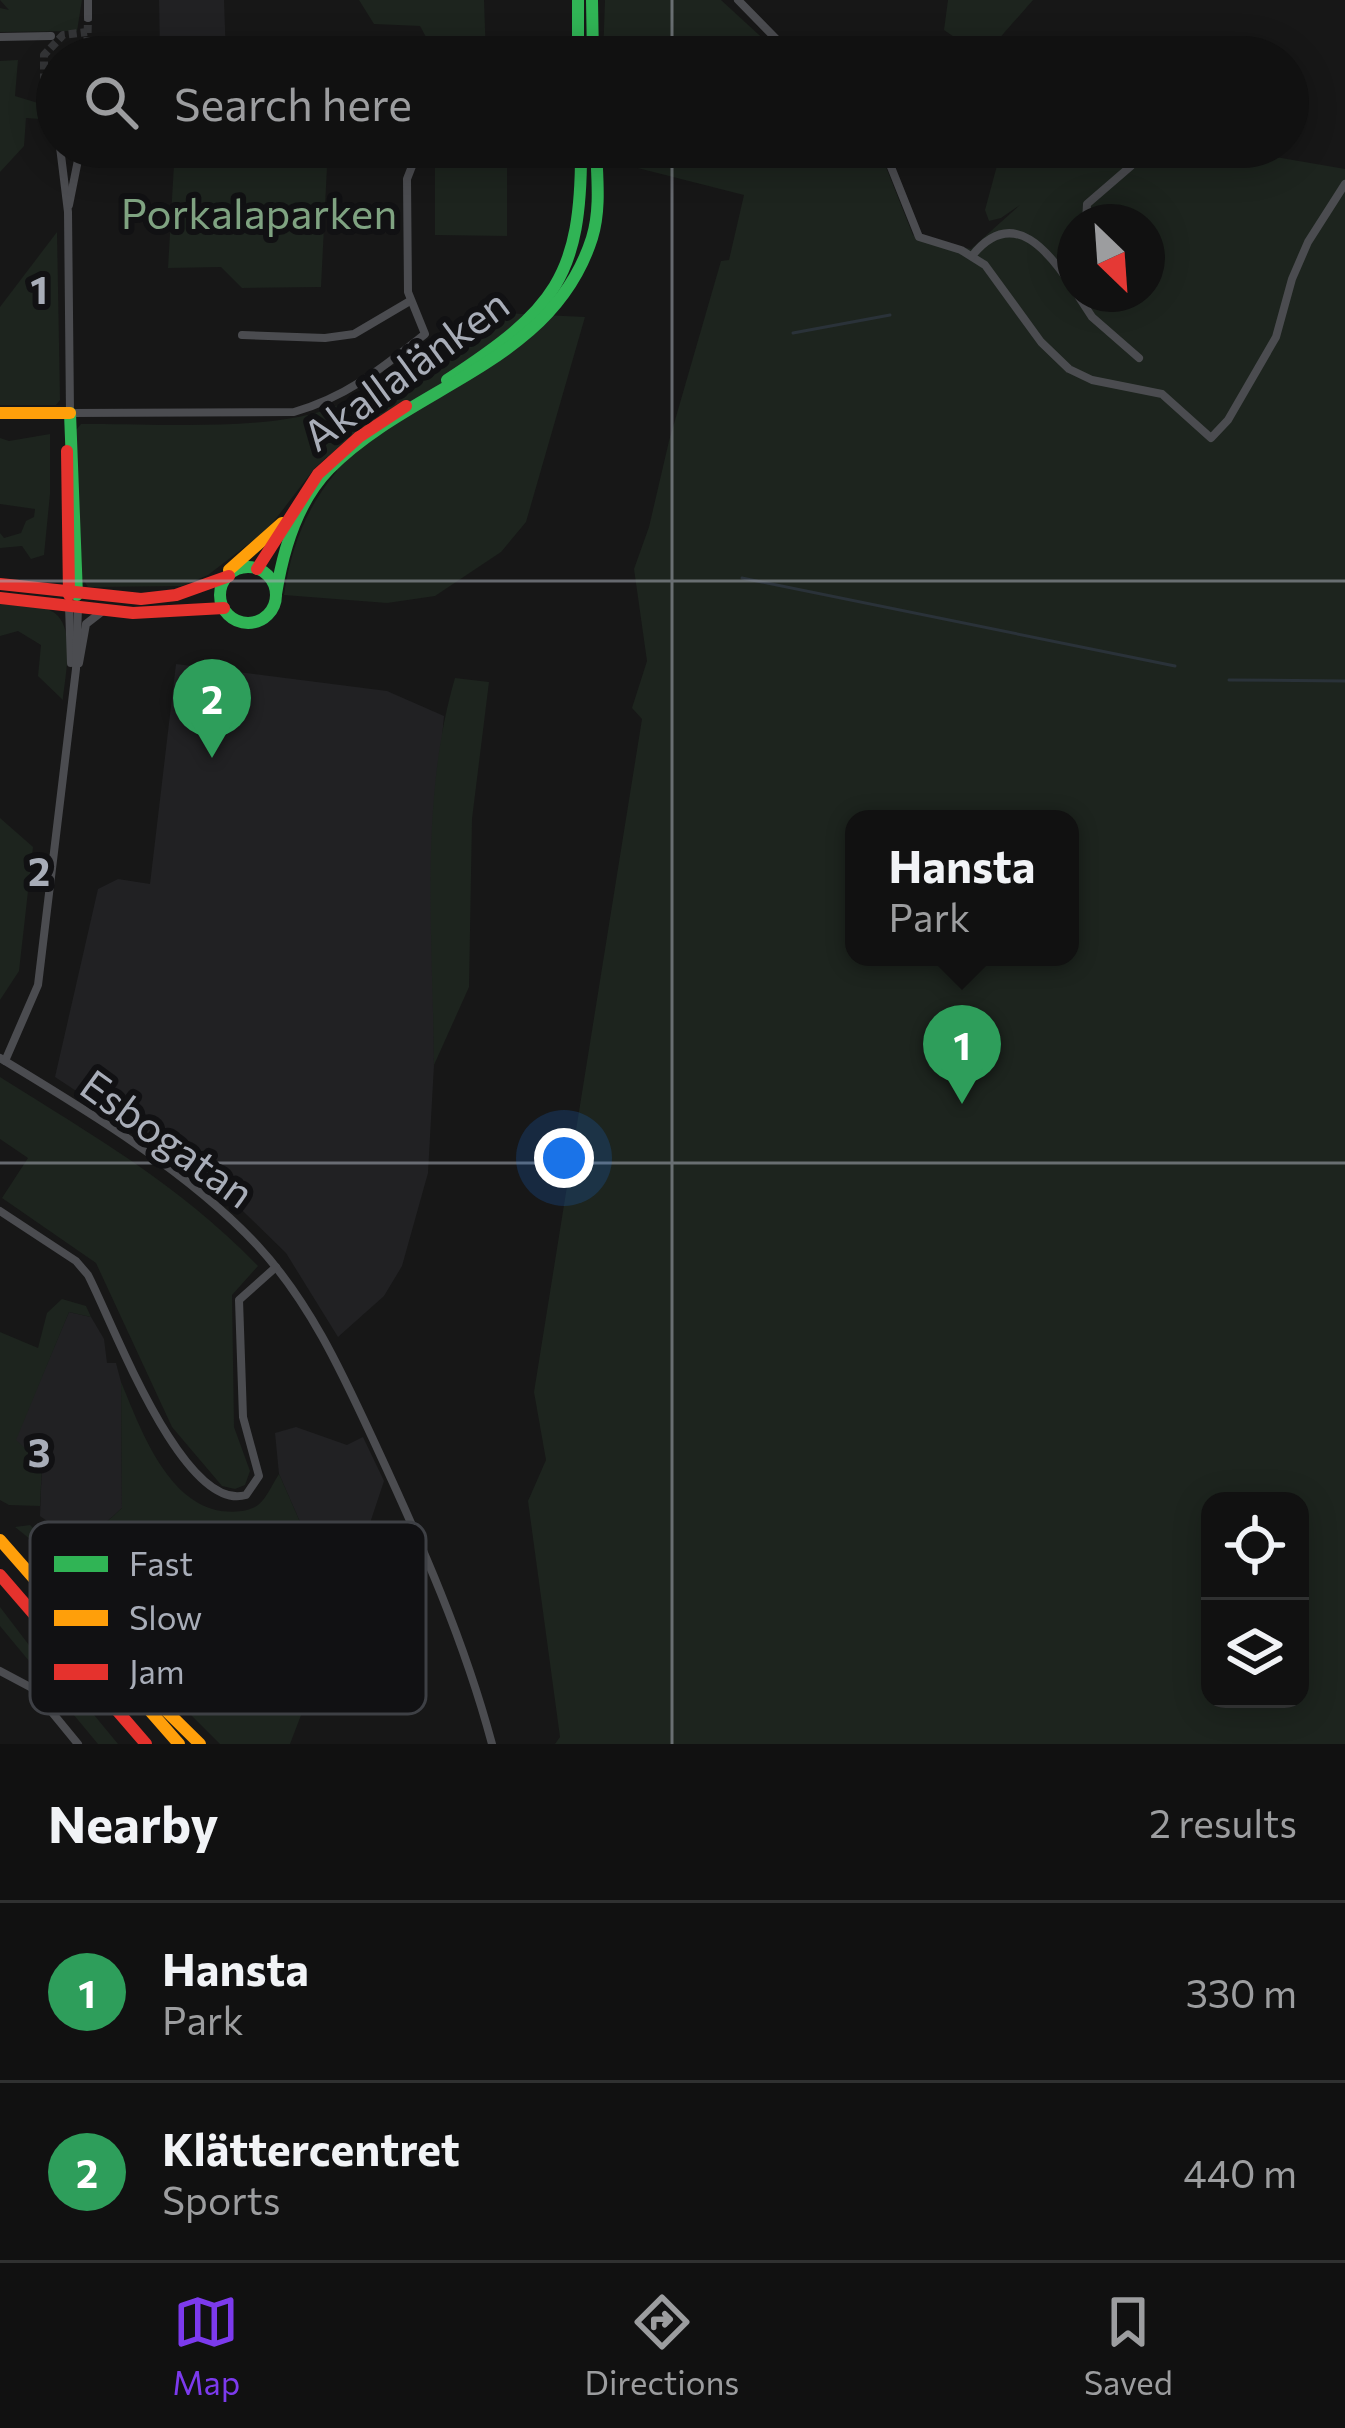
<!DOCTYPE html>
<meta charset="utf-8">
<style>
body{margin:0;font-family:Commissioner,sans-serif;background:#1a1a1a;color:#f1f3f6}
.controls{position:absolute;right:36px;bottom:36px;display:grid;overflow:hidden;border-radius:24px;box-shadow:0 6px 30px #0003}
.controls button{width:108px;height:108px;display:grid;place-items:center;padding:0;border:0;border-bottom:3px solid #303131;background:#111;color:#f1f3f6;font:60px sans-serif}
.compass{position:absolute;left:1057px;top:204px;width:108px;height:108px;border-radius:50%;background:#111;box-shadow:0 6px 30px #0003;rotate:155deg}
.you{position:absolute;left:564px;top:1158px;width:42px;height:42px;margin:-30px;border:9px solid #fff;border-radius:50%;background:#1a73e8;box-shadow:0 0 0 18px #1a73e833}
.badge{display:grid;place-items:center;width:78px;height:78px;border-radius:50%;background:#7c3aed;color:#fff;font-size:39px;font-weight:700}
.pin{position:absolute;translate:-50% -99px;filter:drop-shadow(0 3px 6px #0008)}
.pin::after{content:'';position:absolute;top:63px;width:42px;height:36px;background:inherit;clip-path:polygon(0 0,100% 0,50% 100%)}
.popup{position:absolute;left:845px;top:810px;width:234px;height:156px;box-sizing:border-box;display:grid;place-content:center;border-radius:24px;background:#111;filter:drop-shadow(0 3px 9px #0005);font-size:39px;white-space:nowrap;color:#9c9d9f}
.popup b{font-size:45px;color:#f1f3f6}
.popup::after{content:'';position:absolute;left:50%;top:100%;margin-left:-24px;border:24px solid transparent;border-top-color:#111}
.list{margin:0;padding:0;list-style:none}
h2{display:flex;justify-content:space-between;align-items:center;height:156px;margin:0;padding:0 48px;font-size:51px}
h2 small{font-size:39px;font-weight:400;color:#9c9d9f}
.list li{display:grid;grid-template-columns:78px 1fr auto;gap:36px;align-items:center;box-sizing:border-box;height:180px;padding:0 48px;border-top:3px solid #303131}
.list b{display:block;font-size:45px;white-space:nowrap}
.list p{margin:0;font-size:39px;white-space:nowrap;color:#9c9d9f}
.list em{font-size:39px;font-style:normal;color:#9c9d9f}
.icon{flex:none;width:66px;height:66px;fill:none;stroke:currentColor;stroke-width:2;stroke-linecap:round;stroke-linejoin:round}
.map{position:relative;flex:none;width:1345px;height:1744px;overflow:hidden}
.search{position:absolute;background:#111;box-shadow:0 6px 30px #0003;left:36px;right:36px;top:36px;height:132px;display:flex;align-items:center;gap:30px;box-sizing:border-box;padding:0 42px;border-radius:66px;color:#9c9d9f;font-size:45px}
.sheet{height:516px;background:#111}
nav{display:flex;justify-content:space-around;align-items:center;box-sizing:border-box;height:168px;border-top:3px solid #303131;background:#111;font-size:33px;color:#9c9d9f}
nav a{display:grid;justify-items:center;gap:6px}
nav .on{color:#7c3aed}
.map>svg:first-child{display:block}
.built{fill:#212123}
.green{fill:#1d241e;fill-rule:evenodd}
.lines{fill:none;stroke-linecap:round;stroke-linejoin:round}
.stream{stroke:#2a3239;stroke-width:3}
.street-tunnel{stroke:#343537;stroke-width:8;stroke-dasharray:8 4;stroke-linecap:butt}
.street{stroke:#4b4c50;stroke-width:8}
.fast{stroke:#30b455;stroke-width:12}
.slow{stroke:#ff9f0a;stroke-width:12}
.jam{stroke:#e5322d;stroke-width:12}
.grid{fill:none;stroke:#a8adb8;stroke-width:3;stroke-opacity:0.55}
.labels{text-anchor:middle;stroke-width:12;stroke-linejoin:round;paint-order:stroke}
.park-label{font-size:42px;fill:#7fa381;stroke:#111113}
.street-label{font-size:42px;fill:#a8adb8;stroke:#111113}
.key{fill:#111113;stroke:#3e4045;stroke-width:3}
.key-label{font-size:33px;fill:#a8adb8}
.grid-label{font-size:39px;text-anchor:middle;font-weight:bold;fill:#a8adb8;stroke:#111113;stroke-width:12;stroke-linejoin:round;paint-order:stroke}
</style>
<div class="map">
<svg width="1345" height="1744" viewBox="0 0 1345 1744">
<rect width="100%" height="100%" fill="#171717"/>
<g class="built">
<polygon points="159,0 224,0 226,57 160,57"/>
<polygon points="176,664 387,691 444,716 433,836 434,1065 428,1173 402,1266 384,1296 338,1337 286,1253 211,1180 55,1077 98,889 118,879 150,884"/>
<polygon points="69,1312 91,1317 104,1339 107,1363 116,1363 121,1382 122,1508 100,1528 54,1526 40,1516 42,1464 15,1440"/>
<polygon points="296,1427 347,1445 363,1437 384,1481 340,1613 279,1474 275,1433"/>
</g>
<g class="green">
<polygon points="0,0 82,0 77,31 0,32 0,8 9,10"/>
<polygon points="359,0 484,0 486,57 437,57 420,26 374,24"/>
<polygon points="605,0 721,0 783,57 603,57"/>
<polygon points="948,0 1033,0 983,57 944,30"/>
<polygon points="18,60 15,96 38,103 40,119 26,118 24,146 0,172 0,61"/>
<polygon points="175,147 328,147 321,287 242,288 221,267 168,268"/>
<polygon points="435,147 507,147 507,236 435,235"/>
<path d="M617 147H878L913 235 971 249 1020 205 1001 218 989 221 985 210 1002 147H1219L1345 169V1744H555L560 1737 528 1501 546 1460 534 1392 642 719 632 708 647 661 634 569 649 527 669 441 721 261 729 260 744 195 622 164ZM1075 222H1147V294H1075ZM854 819H1070V957H854ZM1210 1501H1300V1699H1210Z"/>
<polygon points="57,232 60,400 56,405 0,405 0,307"/>
<path d="M502 313 585 317 526 522 501 552 435 596 387 603 284 595C291 547 306 508 337 471L327 457 314 469 268 529 208 575 182 586 88 587 82 578 76 430 81 424C154 423 272 433 336 406 374 390 387 371 418 348 442 329 473 322 502 313Z"/>
<polygon points="50,434 50,494 44,555 31,559 22,546 0,548 0,533 4,538 21,533 26,521 34,517 35,509 0,504 0,438 9,441"/>
<path d="M0 604C15 606 35 604 49 610 78 621 65 677 63 700L38 676 41 645 18 631 0 636Z"/>
<path d="M455 678 489 682 472 819 469 987 434 1065C433 938 419 801 455 678Z"/>
<polygon points="0,818 33,847 19,971 0,1000"/>
<path d="M0 1077C95 1137 180 1185 258 1266L232 1295 234 1427 250 1471 245 1485 235 1489 222 1486 172 1427 96 1263 2 1198 28 1158 0 1139Z"/>
<polygon points="62,1299 86,1306 91,1317 69,1312 16,1440 42,1464 40,1506 9,1505 0,1500 0,1332 38,1348 47,1313"/>
<path d="M121 1382C140 1427 166 1502 221 1511 233 1512 247 1513 258 1505 266 1499 273 1483 279 1474L340 1613 290 1744H220L127 1651 41 1548 15 1527 30 1525 45 1540 54 1526 100 1528 122 1508Z"/>
<polygon points="0,1607 51,1674 57,1670 118,1744 98,1744 0,1626"/>
</g>
<g class="lines">
<g class="stream">
<polyline points="793,333 890,315"/>
<polyline points="742,578 1175,666"/>
<polyline points="1229,680 1345,681"/>
</g>
<g class="street-tunnel">
<polyline points="87,57 88,18"/>
<polyline points="55,124 44,116 44,55 63,35 87,32"/>
</g>
<g class="street">
<polyline points="738,0 794,57"/>
<polyline points="88,18 88,0"/>
<polyline points="0,37 51,36"/>
<polyline points="55,124 57,126"/>
<path d="M60 147 68 212 70 413 294 412C347 397 382 368 425 334L408 292 407 179 414 161"/>
<polyline points="883,147 919,237 961,250 985,265 1041,342 1069,369 1092,380 1162,394 1211,438 1228,420 1276,337 1292,279 1308,242 1345,184"/>
<polyline points="69,205 78,160 74,147"/>
<polyline points="1086,222 1087,204 1131,166"/>
<path d="M972 256C1013 204 1050 252 1075 291"/>
<polyline points="1062,267 1075,254"/>
<polyline points="1077,294 1092,317 1139,358"/>
<polyline points="242,335 325,338 354,334 410,301"/>
<polyline points="69,606 71,663"/>
<polyline points="79,663 86,624 104,610"/>
<path d="M0 1058C86 1110 188 1171 257 1245 311 1303 344 1377 377 1448 422 1545 464 1640 492 1744"/>
<polyline points="5,1061 38,985 76,669 78,607"/>
<path d="M0 1211 76 1261 88 1275C112 1321 183 1514 246 1495L259 1476 243 1417 239 1300 276 1267"/>
<polyline points="0,1671 32,1688 78,1744"/>
</g>
<g class="fast">
<polyline points="578,0 578,57"/>
<polyline points="592,0 593,57"/>
<path d="M447 380C554 310 582 278 581 147"/>
<polyline points="70,413 77,595"/>
<circle cx="248" cy="595" r="28"/>
<path d="M276 594C283 550 297 502 329 469 413 384 552 364 592 238 601 209 597 177 596 147"/>
</g>
<g class="slow">
<polyline points="0,413 70,413"/>
<polyline points="229,570 282,523"/>
<polyline points="0,1540 179,1744"/>
<polyline points="138,1683 200,1744"/>
</g>
<g class="jam">
<polyline points="67,451 69,595"/>
<polyline points="257,569 318,474 359,437 406,406"/>
<polyline points="0,584 141,599 176,595 229,576"/>
<polyline points="0,598 133,613 224,608"/>
<polyline points="0,1575 146,1744"/>
</g>
</g>
<path class="grid" d="M672 0V57M672 147V1744M0 581H1345M0 1163H1345"/>
<g class="labels">
<g class="park-label">
<text x="259" y="229">Porkalaparken</text>
</g>
<g class="street-label">
<text transform="translate(406 370) rotate(-36)" y="15">Akallalänken</text>
<text transform="translate(167 1139) rotate(36)" y="15">Esbogatan</text>
</g>
</g>
<rect x="30" y="1522" width="396" height="192" rx="18" class="key"/>
<rect x="54" y="1556" width="54" height="16" fill="#30b455"/>
<rect x="54" y="1610" width="54" height="16" fill="#ff9f0a"/>
<rect x="54" y="1664" width="54" height="16" fill="#e5322d"/>
<g class="key-label">
<text x="129" y="1576">Fast</text>
<text x="129" y="1630">Slow</text>
<text x="129" y="1684">Jam</text>
</g>
<g class="grid-label">
<text x="39" y="304">1</text>
<text x="39" y="886">2</text>
<text x="39" y="1467">3</text>
</g>
</svg>
<div class="controls">
<button><svg class="icon" aria-label="locate" viewBox="0 0 24 24"><circle cx="12" cy="12" r="6"/><path d="M12 2v4M12 18v4M2 12h4M18 12h4"/></svg></button>
<button><svg class="icon" aria-label="layers" viewBox="0 0 24 24"><path d="M12 4l9 5-9 5-9-5zM3 14l9 5 9-5"/></svg></button>
</div>
<svg class="compass" viewBox="-18 -18 36 36"><path d="M0-13l5 13h-10z" fill="#e53935"/><path d="M0 13l5-13h-10z" fill="#9c9d9f"/></svg>
<div class="you"></div>
<div class="pin badge" style="left:962px;top:1104px;background:#2e9e5b">1</div>
<div class="popup"><b>Hansta</b>Park</div>
<div class="pin badge" style="left:212px;top:758px;background:#2e9e5b">2</div>
<div class="search"><svg class="icon" aria-label="search" viewBox="0 0 24 24"><circle cx="10" cy="10" r="6"/><path d="M15 15l6 6"/></svg>Search here</div>
</div>
<section class="sheet">
<h2>Nearby<small>2 results</small></h2>
<ul class="list">
<li><span class="badge" style="background:#2e9e5b">1</span><div><b>Hansta</b><p>Park</p></div><em>330 m</em></li>
<li><span class="badge" style="background:#2e9e5b">2</span><div><b>Klättercentret</b><p>Sports</p></div><em>440 m</em></li>
</ul>
</section>
<nav>
<a class="on"><svg class="icon" aria-label="map" viewBox="0 0 24 24"><path d="M3 6l6-2 6 2 6-2v14l-6 2-6-2-6 2zM9 4v14M15 6v14"/></svg>Map</a>
<a><svg class="icon" aria-label="directions" viewBox="0 0 24 24"><path d="M12 3l9 9-9 9-9-9zM9 14v-3h6M13 9l2 2-2 2"/></svg>Directions</a>
<a><svg class="icon" aria-label="saved" viewBox="0 0 24 24"><path d="M7 4h10v16l-5-4-5 4z"/></svg>Saved</a>
</nav>
